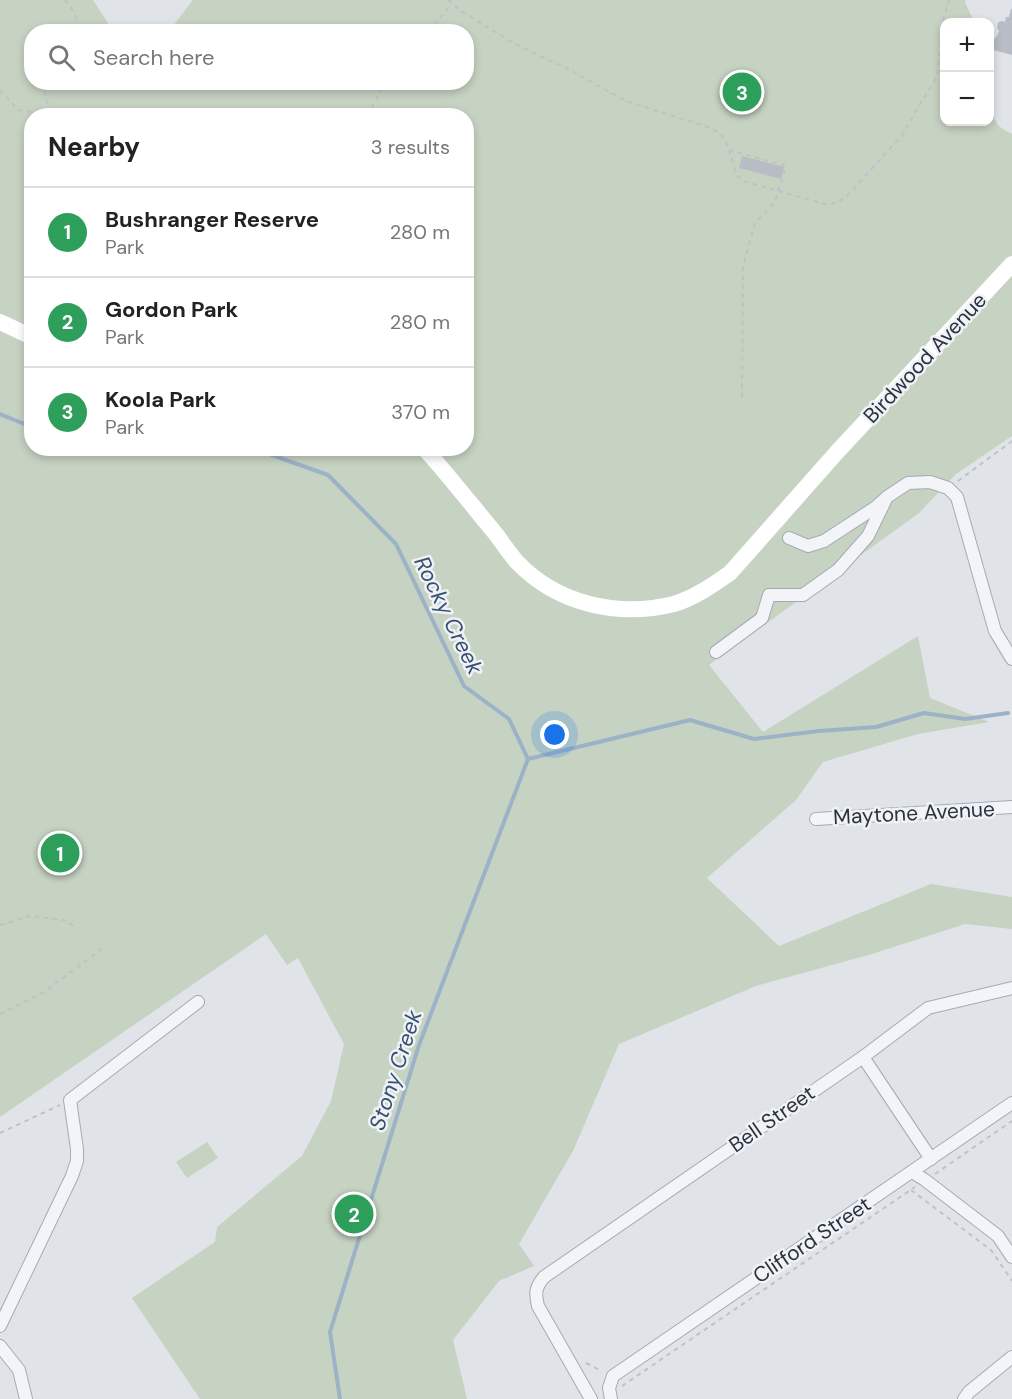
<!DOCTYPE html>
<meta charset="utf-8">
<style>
body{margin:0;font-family:"DM Sans",sans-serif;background:#f2f2f2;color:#222}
.controls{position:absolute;right:18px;top:18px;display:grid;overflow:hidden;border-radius:12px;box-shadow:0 3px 9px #0003}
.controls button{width:54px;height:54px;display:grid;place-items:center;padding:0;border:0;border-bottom:2px solid #e0e0e0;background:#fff;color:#222;font:30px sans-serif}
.you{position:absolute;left:555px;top:735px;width:21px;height:21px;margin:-15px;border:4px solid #fff;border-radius:50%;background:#1a73e8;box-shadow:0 0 0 9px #1a73e833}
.badge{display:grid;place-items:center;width:39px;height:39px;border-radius:50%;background:#7c3aed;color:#fff;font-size:20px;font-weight:700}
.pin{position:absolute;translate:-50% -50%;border:3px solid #fff;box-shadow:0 2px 6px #0006}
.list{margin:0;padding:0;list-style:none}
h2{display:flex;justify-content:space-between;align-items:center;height:78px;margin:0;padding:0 24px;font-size:26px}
h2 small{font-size:20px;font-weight:400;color:#767676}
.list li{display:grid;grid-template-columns:39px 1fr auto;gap:18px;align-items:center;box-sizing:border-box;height:90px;padding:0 24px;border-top:2px solid #e0e0e0}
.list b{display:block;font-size:22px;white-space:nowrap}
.list p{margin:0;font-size:20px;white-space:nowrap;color:#767676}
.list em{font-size:20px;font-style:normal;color:#767676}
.icon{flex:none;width:33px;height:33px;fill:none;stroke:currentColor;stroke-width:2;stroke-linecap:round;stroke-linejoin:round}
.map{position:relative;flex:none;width:1012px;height:1399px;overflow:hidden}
.search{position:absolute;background:#fff;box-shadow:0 3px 9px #0003;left:24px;top:24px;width:450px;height:66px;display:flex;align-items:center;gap:15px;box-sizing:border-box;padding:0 21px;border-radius:24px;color:#767676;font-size:22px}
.panel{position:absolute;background:#fff;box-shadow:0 3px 9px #0003;left:24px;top:108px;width:450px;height:348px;border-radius:24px}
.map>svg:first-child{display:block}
.green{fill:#c6d2c2;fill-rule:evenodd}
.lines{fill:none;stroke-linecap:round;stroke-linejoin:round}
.stream{stroke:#9cb2c7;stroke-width:4}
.building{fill:#b8bdc5}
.street-casing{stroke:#a5abb3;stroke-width:14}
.path{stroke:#bec2c7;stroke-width:2;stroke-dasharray:4.5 4.5;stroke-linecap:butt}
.street{stroke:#f3f4f7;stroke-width:12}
.secondary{stroke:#fff;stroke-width:16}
.labels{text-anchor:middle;stroke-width:5;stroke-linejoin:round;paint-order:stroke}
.street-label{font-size:21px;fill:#29323f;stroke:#f0f2f6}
.water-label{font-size:22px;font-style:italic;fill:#355172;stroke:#f0f2f6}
</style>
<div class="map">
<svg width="1012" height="1399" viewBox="0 0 1012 1399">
<rect width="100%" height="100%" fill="#e0e4e9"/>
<g class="green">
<path d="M0 0H93L113 31 32 32V82H466V32L169 31 193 0H966L965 2 974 22H944V122H990V77C991 90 990 116 999 126 1002 129 1008 132 1012 134V436L956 474 919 513 709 665 763 732 918 636 930 698 989 722 918 734 823 762 796 800 707 878 779 946 931 884 1012 897V929L965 924 872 954 756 986 619 1044 573 1151 519 1244 534 1266 499 1281 453 1340 467 1399H200L132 1298 215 1242 217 1227 302 1156 331 1101 344 1044 298 958 287 965 266 934 0 1117ZM32 116H466V448H32Z"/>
<polygon points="207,1142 218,1158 187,1178 176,1162"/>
</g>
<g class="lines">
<g class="stream">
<polyline points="0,414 32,427"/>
<polyline points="252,448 328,475 396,544 464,686 509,719 528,759 690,720 754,739 819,731 876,727 924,713 965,719 1008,713"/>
<polyline points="340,1399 330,1332 419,1045 528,759"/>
</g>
</g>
<g class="building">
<polygon points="1011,9 1012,9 1012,55 993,50 991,45 993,40 997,36 999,31 997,28 998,22 1002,21 1005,22 1006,17 1009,17"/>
<polygon points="742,156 784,167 781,179 739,168"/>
</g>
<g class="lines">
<g class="street-casing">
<g id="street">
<polyline points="789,538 808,546 824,541 876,507 887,497 908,483 930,482 948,488 957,497 995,631 1012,659"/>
<polyline points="716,652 762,618 769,595 803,595 838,570 868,536 885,501"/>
<polyline points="816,819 1012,807"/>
<polyline points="863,1057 931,1159"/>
<polyline points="912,1172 925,1180 998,1236 1012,1257"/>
<polyline points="0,1326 72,1176 77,1161 77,1149 70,1100 198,1002"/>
<polyline points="0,1346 19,1370 26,1399"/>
<path d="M591 1399 538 1306C535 1293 535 1288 544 1277L863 1057 928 1008 1012 988"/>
<polyline points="611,1399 609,1388 613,1376 1012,1103"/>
<polyline points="964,1399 969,1392 1012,1357"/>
</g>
</g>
<g class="path">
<path d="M65 0C73 10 79 18 77 32"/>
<polyline points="448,0 464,13 517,45 568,69 626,101 711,128 721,134 728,146 736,174 743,181 825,204 837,203 848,195 904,133 918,107 937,77 943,20 949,0"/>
<polyline points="429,32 451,4"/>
<polyline points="44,82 45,93 50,114"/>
<polyline points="0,90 18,110 53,116"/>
<polyline points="367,116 386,82"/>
<polyline points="729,150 786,166 775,202 755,223 743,266 742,399"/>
<polyline points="958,481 1012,441"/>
<polyline points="0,925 30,916 64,920 77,928"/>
<polyline points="0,1014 44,992 103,948"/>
<polyline points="0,1133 60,1105"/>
<polyline points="935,1174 1012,1121"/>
<polyline points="911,1190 991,1250 1012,1281"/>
<polyline points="586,1363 602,1371"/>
<polyline points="622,1386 915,1187"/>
</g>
<use href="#street" class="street"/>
<g class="secondary">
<polyline points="0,322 32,337"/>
<path d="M424 448C449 476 471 504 495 533 502 542 509 553 517 562 557 604 618 618 674 604 694 598 713 585 730 573L837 452 1012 264"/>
</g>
</g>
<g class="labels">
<g class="street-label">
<text transform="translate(925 358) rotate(-47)" y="7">Birdwood Avenue</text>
<text transform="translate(914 813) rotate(-3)" y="7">Maytone Avenue</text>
<text transform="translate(772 1119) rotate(-35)" y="7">Bell Street</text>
<text transform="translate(812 1240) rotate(-34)" y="7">Clifford Street</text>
</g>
<g class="water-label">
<text transform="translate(449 615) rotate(64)" y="8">Rocky Creek</text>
<text transform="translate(395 1070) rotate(-72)" y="8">Stony Creek</text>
</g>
</g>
</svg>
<div class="controls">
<button>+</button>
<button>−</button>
</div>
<div class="you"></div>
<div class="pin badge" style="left:60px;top:853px;background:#2e9e5b">1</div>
<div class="pin badge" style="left:354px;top:1214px;background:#2e9e5b">2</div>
<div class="pin badge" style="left:742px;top:92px;background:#2e9e5b">3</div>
<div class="search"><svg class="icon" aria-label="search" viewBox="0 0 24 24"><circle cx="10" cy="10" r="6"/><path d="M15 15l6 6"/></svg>Search here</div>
<section class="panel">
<h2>Nearby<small>3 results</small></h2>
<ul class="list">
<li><span class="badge" style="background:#2e9e5b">1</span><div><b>Bushranger Reserve</b><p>Park</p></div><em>280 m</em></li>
<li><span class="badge" style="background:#2e9e5b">2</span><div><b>Gordon Park</b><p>Park</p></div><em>280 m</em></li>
<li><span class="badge" style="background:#2e9e5b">3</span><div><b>Koola Park</b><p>Park</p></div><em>370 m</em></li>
</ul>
</section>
</div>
